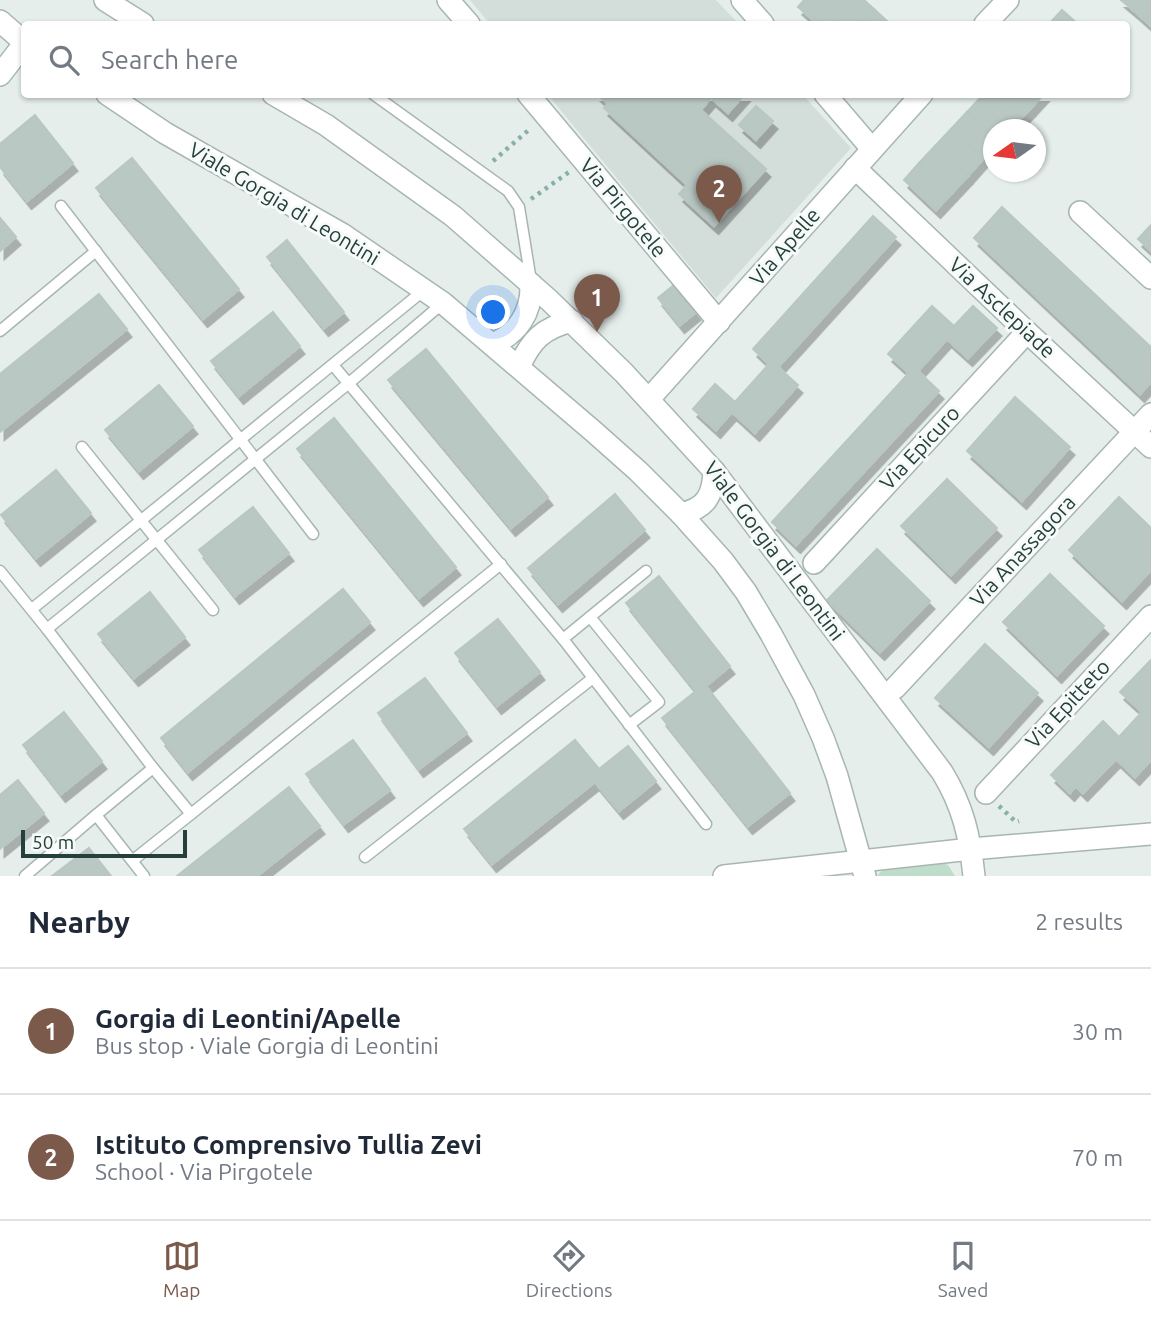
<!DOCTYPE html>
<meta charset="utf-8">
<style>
body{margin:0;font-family:Ubuntu,sans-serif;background:#f2f2f3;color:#1f2937}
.compass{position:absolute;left:983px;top:119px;width:63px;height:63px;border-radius:50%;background:#fff;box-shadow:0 2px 5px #0004;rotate:256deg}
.scale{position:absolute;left:21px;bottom:18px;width:166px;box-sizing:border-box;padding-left:7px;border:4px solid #253f3b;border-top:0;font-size:19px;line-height:24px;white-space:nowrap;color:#253f3b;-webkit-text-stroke:5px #f6faf8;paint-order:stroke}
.you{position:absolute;left:494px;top:313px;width:24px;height:24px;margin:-18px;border:5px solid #fff;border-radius:50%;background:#1a73e8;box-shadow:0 0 0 10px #1a73e833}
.badge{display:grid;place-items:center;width:46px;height:46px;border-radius:50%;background:#7b5a4b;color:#fff;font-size:23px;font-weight:700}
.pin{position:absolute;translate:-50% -58px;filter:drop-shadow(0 2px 4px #0008)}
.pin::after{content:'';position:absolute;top:37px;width:24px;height:21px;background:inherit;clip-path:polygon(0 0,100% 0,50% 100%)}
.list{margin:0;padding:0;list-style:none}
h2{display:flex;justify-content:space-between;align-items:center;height:91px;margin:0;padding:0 28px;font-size:30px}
h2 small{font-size:23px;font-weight:400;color:#747a83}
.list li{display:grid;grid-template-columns:46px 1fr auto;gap:21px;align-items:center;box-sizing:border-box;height:126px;padding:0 28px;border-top:2px solid #e0e1e3}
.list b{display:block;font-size:26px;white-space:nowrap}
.list p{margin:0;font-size:23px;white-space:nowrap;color:#747a83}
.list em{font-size:23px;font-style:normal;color:#747a83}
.icon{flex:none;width:38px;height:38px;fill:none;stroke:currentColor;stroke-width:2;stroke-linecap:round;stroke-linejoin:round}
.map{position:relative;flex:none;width:1151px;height:876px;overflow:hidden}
.search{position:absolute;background:#fff;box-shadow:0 2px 5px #0004;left:21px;right:21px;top:21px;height:77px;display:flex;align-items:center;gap:18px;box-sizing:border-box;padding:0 24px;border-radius:7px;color:#747a83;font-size:26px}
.sheet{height:343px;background:#fff}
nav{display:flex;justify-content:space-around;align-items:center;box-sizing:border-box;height:98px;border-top:2px solid #e0e1e3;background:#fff;font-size:19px;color:#747a83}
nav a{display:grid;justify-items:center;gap:4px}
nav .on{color:#7b5a4b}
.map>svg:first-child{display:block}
.built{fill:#d3ddda}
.green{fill:#bfddcb}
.building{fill:#bac8c4;stroke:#b8c7c3;stroke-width:2;filter:url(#shadow)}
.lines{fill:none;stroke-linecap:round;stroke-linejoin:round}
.service-casing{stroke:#a8b6b3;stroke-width:13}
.minor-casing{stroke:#a8b6b3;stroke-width:24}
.path{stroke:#87b0a8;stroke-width:4.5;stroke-dasharray:3.5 5;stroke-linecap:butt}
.service{stroke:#fff;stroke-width:10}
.minor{stroke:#fff;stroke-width:21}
.labels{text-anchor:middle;stroke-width:6;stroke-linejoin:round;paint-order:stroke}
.street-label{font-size:21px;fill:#253f3b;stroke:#f6faf8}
</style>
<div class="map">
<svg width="1151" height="876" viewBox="0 0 1151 876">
<defs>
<filter id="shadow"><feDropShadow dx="4.5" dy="8" stdDeviation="0" flood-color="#0004"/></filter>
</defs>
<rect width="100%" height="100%" fill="#e5eeeb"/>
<g class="built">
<polygon points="470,0 716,0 739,24 490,24"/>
<polygon points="548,95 803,95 851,148 716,298"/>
</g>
<polygon class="green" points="941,862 948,865 955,876 877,876 883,869"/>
<g class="building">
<polygon points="804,0 830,0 813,20 798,7"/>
<polygon points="830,0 856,0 834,24 818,24 813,20"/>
<polygon points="856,0 864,0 874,9 860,24 834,24"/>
<polygon points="1121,0 1142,0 1133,10"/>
<polygon points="1142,0 1151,0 1150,25 1133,10"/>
<polygon points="874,9 888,22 886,24 860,24"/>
<polygon points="1062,10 1078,24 1049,24"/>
<polygon points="597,94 745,94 728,113 711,98 701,110 766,169 714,226 679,194 687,185 604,108 608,104"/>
<polygon points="1016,94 1044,94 1031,108"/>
<polygon points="1016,94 1031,108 1015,125 983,95"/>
<polygon points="983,95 1015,125 1011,130 993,130 993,137 967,112"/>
<polygon points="756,106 773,121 756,140 739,125"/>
<polygon points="967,112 993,137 993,148 983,159 951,129"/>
<polygon points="35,115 73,163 27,201 0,167 0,144"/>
<polygon points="951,129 983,159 968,176 935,146"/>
<polygon points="935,146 968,176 952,193 919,163"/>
<polygon points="132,158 239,289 203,319 96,188"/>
<polygon points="919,163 952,193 936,210 904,180"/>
<polygon points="1002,207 1151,347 1151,382 1140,394 974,238"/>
<polygon points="873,216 896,237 778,367 798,385 755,433 732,412 716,430 693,409 715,384 735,402 769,364 753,349"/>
<polygon points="0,218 16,237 0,251"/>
<polygon points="1151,225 1151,251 1138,239"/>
<polygon points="287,240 344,312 324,328 267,257"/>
<polygon points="674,285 696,312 680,325 658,298"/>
<polygon points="99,294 127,329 0,432 0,374"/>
<polygon points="932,306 954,326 973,306 997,328 968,358 947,339 918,371 939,391 796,545 772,522 909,373 888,354"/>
<polygon points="273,312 300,346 239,396 211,361"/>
<polygon points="426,349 548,497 511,528 388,380"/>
<polygon points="159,385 193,426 139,471 105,430"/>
<polygon points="1015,397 1070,447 1022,501 967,451"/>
<polygon points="334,418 456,567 419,598 297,449"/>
<polygon points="56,470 91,513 36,558 1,515"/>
<polygon points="947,479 997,528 951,575 901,526"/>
<polygon points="615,494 645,530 558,604 528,568"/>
<polygon points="1119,497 1151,528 1151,570 1122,601 1069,550"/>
<polygon points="253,507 289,553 235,596 199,550"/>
<polygon points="877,549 930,601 880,652 827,600"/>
<polygon points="1050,574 1104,626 1057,675 1003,622"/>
<polygon points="659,576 730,666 706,686 790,793 748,826 662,718 696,691 626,603"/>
<polygon points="343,589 370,622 188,772 161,738"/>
<polygon points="150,592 185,637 134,678 98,634"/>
<polygon points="498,619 540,672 497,706 455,653"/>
<polygon points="985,644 1038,693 989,747 935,698"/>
<polygon points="1151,660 1151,760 1135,777 1116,759 1083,793 1076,786 1070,793 1051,775 1103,721 1119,737 1142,712 1120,692"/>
<polygon points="425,678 467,733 419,769 378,713"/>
<polygon points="64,712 102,761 61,794 23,745"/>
<polygon points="353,740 390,790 344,824 306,774"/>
<polygon points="575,740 599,769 628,746 656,781 619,811 595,782 492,864 464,829"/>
<polygon points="18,780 44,813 0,849 0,795"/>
<polygon points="289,787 320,826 257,876 177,876"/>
<polygon points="89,848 111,876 52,876"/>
</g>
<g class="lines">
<g class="service-casing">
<g id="service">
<polyline points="373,94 508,191 519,207 531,281"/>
<polyline points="61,206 313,534"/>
<polyline points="0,331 96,251"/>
<polyline points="333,365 563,639 706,824"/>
<polyline points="82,447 213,610"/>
<polyline points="0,571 47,629 153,768"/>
<polyline points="32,609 423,291"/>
<polyline points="590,617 659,702 629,725"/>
<polyline points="47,629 349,383 443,303"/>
<polyline points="563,639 646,571"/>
<polyline points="191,814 501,564"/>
<polyline points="365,857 593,678"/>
<polyline points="132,861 191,814 153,768 96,815 144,876"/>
<polyline points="25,876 96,815"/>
</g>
</g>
<g class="minor-casing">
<g id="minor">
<polyline points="105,0 143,24"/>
<polyline points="448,0 469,24"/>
<polyline points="742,0 763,24"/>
<polyline points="0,21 24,42"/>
<polyline points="985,24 1008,0"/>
<polyline points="0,75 24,44"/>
<polyline points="107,94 165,133 342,234 443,303 593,431 638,471 681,514 723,561 746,592 771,634 804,695 823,738 837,776 865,876"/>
<path d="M273 94 326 125 453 216 549 300 624 373 714 471 942 772C963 806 970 837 974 876"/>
<polyline points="528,94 719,322"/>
<polyline points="825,94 872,149"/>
<polyline points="855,168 1027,332 1151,447"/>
<polyline points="1080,212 1151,278"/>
<path d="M492 344C518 334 532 312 531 284"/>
<path d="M519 367C531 340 543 328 572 321"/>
<polyline points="649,399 922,94"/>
<path d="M681 514C706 508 713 496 714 471"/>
<polyline points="814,563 1027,332"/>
<polyline points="895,688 1151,414"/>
<polyline points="986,793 1151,616"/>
<polyline points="724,876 971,849 1151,834"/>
</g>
</g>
<g class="path">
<polyline points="493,161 531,128"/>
<polyline points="531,199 569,172"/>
<polyline points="999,806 1016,822 1019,821"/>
</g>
<use href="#service" class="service"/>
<use href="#minor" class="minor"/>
</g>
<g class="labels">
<g class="street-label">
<text transform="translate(284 204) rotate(31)" y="7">Viale Gorgia di Leontini</text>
<text transform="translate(623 208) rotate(50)" y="7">Via Pirgotele</text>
<text transform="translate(785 247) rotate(-49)" y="7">Via Apelle</text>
<text transform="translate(1002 308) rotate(43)" y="7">Via Asclepiade</text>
<text transform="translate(920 448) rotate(-47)" y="7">Via Epicuro</text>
<text transform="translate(774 551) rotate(53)" y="7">Viale Gorgia di Leontini</text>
<text transform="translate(1023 551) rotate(-47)" y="7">Via Anassagora</text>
<text transform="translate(1068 704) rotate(-47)" y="7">Via Epitteto</text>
</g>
</g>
</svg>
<svg class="compass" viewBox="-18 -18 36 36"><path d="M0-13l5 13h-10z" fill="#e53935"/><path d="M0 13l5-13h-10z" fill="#747a83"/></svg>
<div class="scale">50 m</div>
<div class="you"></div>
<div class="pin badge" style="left:597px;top:332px">1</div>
<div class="pin badge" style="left:719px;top:223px">2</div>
<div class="search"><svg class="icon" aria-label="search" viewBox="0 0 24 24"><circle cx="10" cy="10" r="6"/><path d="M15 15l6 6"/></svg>Search here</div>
</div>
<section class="sheet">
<h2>Nearby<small>2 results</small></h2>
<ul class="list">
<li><span class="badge">1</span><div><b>Gorgia di Leontini/Apelle</b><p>Bus stop · Viale Gorgia di Leontini</p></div><em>30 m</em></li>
<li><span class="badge">2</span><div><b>Istituto Comprensivo Tullia Zevi</b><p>School · Via Pirgotele</p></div><em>70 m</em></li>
</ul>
</section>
<nav>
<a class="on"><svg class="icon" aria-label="map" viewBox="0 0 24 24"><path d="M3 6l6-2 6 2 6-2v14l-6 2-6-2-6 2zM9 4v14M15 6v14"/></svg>Map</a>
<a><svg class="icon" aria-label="directions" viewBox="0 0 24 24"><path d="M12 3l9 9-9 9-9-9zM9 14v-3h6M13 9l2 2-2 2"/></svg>Directions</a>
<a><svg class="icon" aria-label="saved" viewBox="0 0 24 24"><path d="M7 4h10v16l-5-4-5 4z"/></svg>Saved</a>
</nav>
